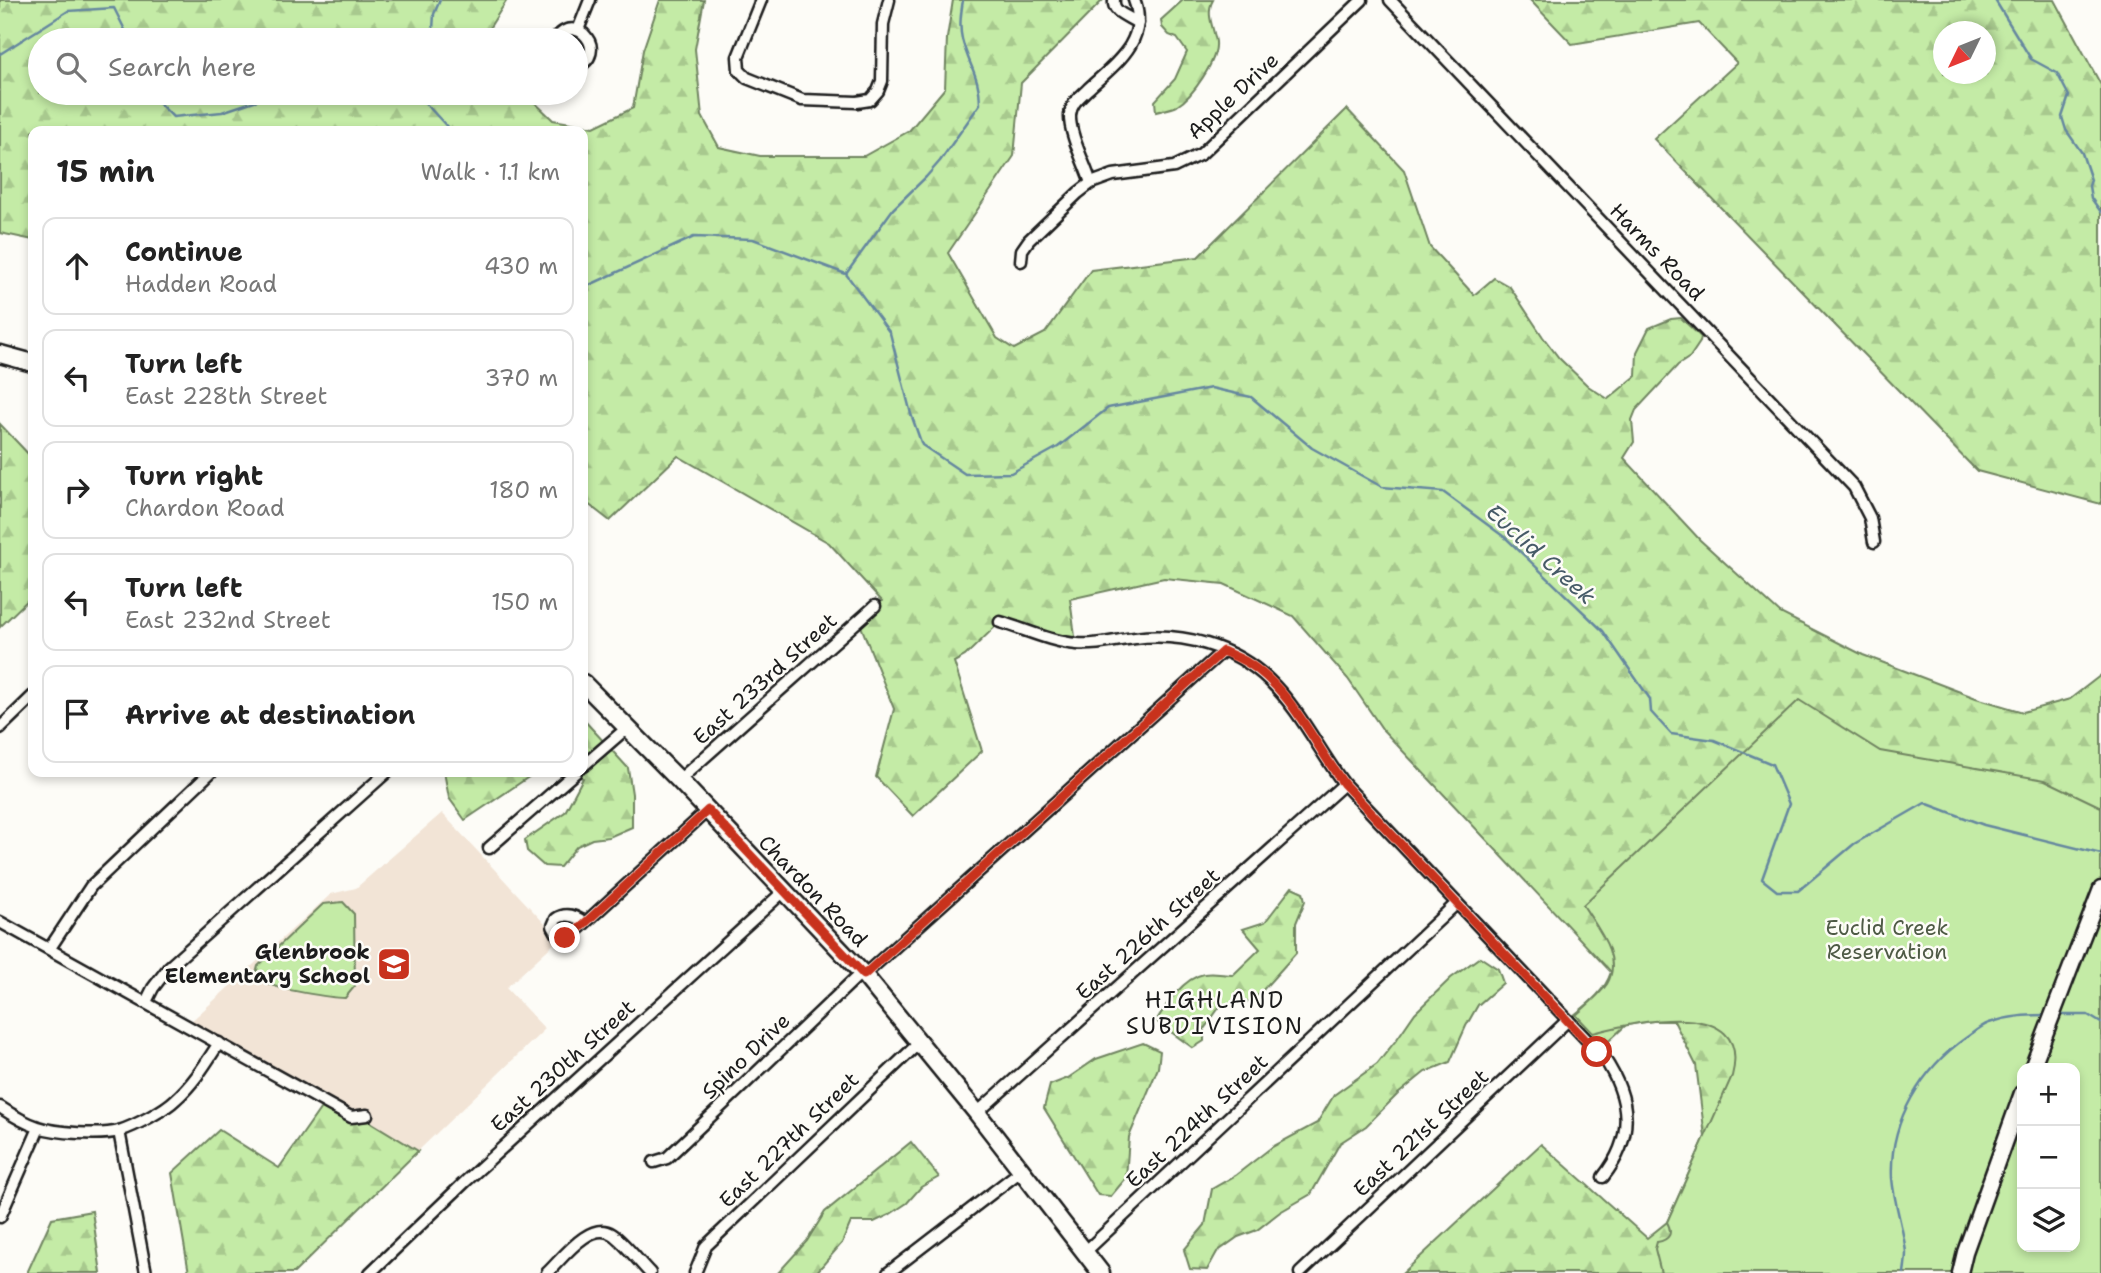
<!DOCTYPE html>
<meta charset="utf-8">
<style>
body{margin:0;font-family:"Shantell Sans",sans-serif;background:#f6f6f6;color:#222}
.controls{position:absolute;right:21px;bottom:21px;display:grid;overflow:hidden;border-radius:14px;box-shadow:0 4px 10px #0003}
.controls button{width:63px;height:63px;display:grid;place-items:center;padding:0;border:0;border-bottom:2px solid #e0e0e0;background:#fff;color:#222;font:35px sans-serif}
.compass{position:absolute;left:1933px;top:21px;width:63px;height:63px;border-radius:50%;background:#fff;box-shadow:0 4px 10px #0003;rotate:227deg}
.stop{position:absolute;width:21px;height:21px;margin:-16px;border:5px solid #c8321e;border-radius:50%;background:#fff}
.stop.end{background:#c8321e;border-color:#fff;box-shadow:0 2px 7px #0008}
.list{margin:0;padding:0;list-style:none}
h2{display:flex;justify-content:space-between;align-items:center;height:91px;margin:0;padding:0 28px;font-size:30px}
h2 small{font-size:23px;font-weight:400;color:#767676}
.list li{display:grid;grid-template-columns:46px 1fr auto;gap:21px;align-items:center;box-sizing:border-box;height:98px;margin:0 14px 14px;padding:0 14px;border:2px solid #e0e0e0;border-radius:14px}
.list b{display:block;font-size:26px;white-space:nowrap}
.list p{margin:0;font-size:23px;white-space:nowrap;color:#767676}
.list em{font-size:23px;font-style:normal;color:#767676}
.icon{flex:none;width:38px;height:38px;fill:none;stroke:currentColor;stroke-width:2;stroke-linecap:round;stroke-linejoin:round}
.map{position:relative;flex:none;width:2101px;height:1273px;overflow:hidden}
.search{position:absolute;background:#fff;box-shadow:0 4px 10px #0003;left:28px;top:28px;width:560px;height:77px;display:flex;align-items:center;gap:18px;box-sizing:border-box;padding:0 24px;border-radius:38px;color:#767676;font-size:26px}
.panel{position:absolute;background:#fff;box-shadow:0 4px 10px #0003;left:28px;top:126px;width:560px;height:651px;border-radius:14px}
.map>svg:first-child{display:block}
.built{fill:#f2e4d6}
.forest{fill:url(#forest-firs);stroke:#708461;stroke-width:2;fill-rule:evenodd}
.green{fill:#c4eba6;stroke:#708461;stroke-width:2;fill-rule:evenodd}
.lines{fill:none;stroke-linecap:round;stroke-linejoin:round}
.stream{stroke:#65879f;stroke-width:2.5}
.street-casing{stroke:#1c1c1c;stroke-width:15}
.secondary-casing{stroke:#1c1c1c;stroke-width:19}
.primary-casing{stroke:#1c1c1c;stroke-width:21}
.street{stroke:#fdfcf7;stroke-width:10}
.secondary{stroke:#fdfcf7;stroke-width:14}
.primary{stroke:#fdfcf7;stroke-width:16}
.route{stroke:#c8321e;stroke-width:9}
.labels{text-anchor:middle;stroke-width:5;stroke-linejoin:round;paint-order:stroke}
.street-label{font-size:21px;fill:#1c1c1c;stroke:#fdfcf7}
.park-label{font-size:21px;fill:#4e5a45;stroke:#fdfcf7}
.poi-label{font-size:21px;font-weight:bold;fill:#1c1c1c;stroke:#fdfcf7;text-anchor:end}
.water-label{font-size:23px;font-style:italic;fill:#475b68;stroke:#fdfcf7}
.neighbourhood-label{font-size:23px;letter-spacing:2px;fill:#1c1c1c;stroke:#fdfcf7}
</style>
<div class="map">
<svg width="2101" height="1273" viewBox="0 0 2101 1273">
<defs>
<pattern id="forest-firs" width="22" height="20" patternUnits="userSpaceOnUse" patternTransform="scale(1.75)"><rect width="22" height="20" fill="#c4eba6"/><path d="M5 1l3.5 6h-7zM16 11l3.5 6h-7z" fill="#a8c98e"/></pattern>
</defs>
<rect width="100%" height="100%" fill="#fdfcf7"/>
<filter id="ink" filterUnits="userSpaceOnUse"><feTurbulence type="fractalNoise" baseFrequency=".0143" numOctaves="2"/><feDisplacementMap in="SourceGraphic" scale="14" xChannelSelector="R" yChannelSelector="G"/><feConvolveMatrix kernelMatrix="1 2 1 2 8 2 1 2 1" color-interpolation-filters="sRGB"/></filter>
<g filter="url(#ink)">
<polygon class="built" points="442,813 559,939 506,988 545,1029 418,1151 367,1120 351,1117 187,1025 331,894 356,888"/>
<g class="forest">
<path d="M0 0H507L490 27 493 40H40V93H525L553 120 594 127 633 108 643 50 660 0H704L695 49 702 116 719 147 760 156H864L909 131 945 88 947 38 953 0H1103L1021 83 1014 156 948 253 997 338 1014 349 1045 333 1091 270 1198 257 1347 109 1404 170 1430 247 1474 295 1494 278 1510 287 1543 337 1559 358 1588 386 1608 399 1636 376 1637 352 1649 328 1671 319 1681 318 1701 337 1700 342 1690 357 1678 365 1636 410 1632 420 1634 442 1624 458 1700 540 1780 613 1863 655 1976 698 2023 712 2070 699 2101 675V1101L2075 1068 2002 1034 2016 1273H1403L1541 1144 1647 1238 1667 1222 1705 1137 1696 1065 1674 1021H1653L1626 1025 1597 1052 1568 1020C1585 1006 1604 994 1611 972L1383 730 1348 679 1293 616 1224 584 1164 578 1070 599 1076 644 1000 622 965 656 954 662 982 751 913 816 876 777 894 709 859 621 882 601 829 543 678 456 610 521 583 500V131H33V240L0 233Z"/>
<path d="M1183 0H1213C1205 14 1214 28 1216 42 1218 60 1192 97 1177 106 1171 109 1162 110 1156 112L1155 101 1175 79 1187 52 1177 38 1169 35 1162 27 1161 20Z"/>
<path d="M1530 0H2055L2101 85V504L1977 471 1654 139 1737 63 1699 23 1572 44ZM1944 32H1986V74H1944Z"/>
<polygon points="0,424 33,459 33,595 0,627"/>
<polygon points="583,719 628,768 632,794 632,827 609,837 592,839 577,846 560,867 544,866 527,851 525,840 565,812 583,778 565,772 583,772"/>
<polygon points="444,772 536,772 465,820 449,798"/>
<path d="M1292 887 1303 892 1305 901 1296 923V953L1253 1001 1221 1005 1204 1029V1041L1193 1048 1156 1021C1166 1005 1183 978 1204 974 1213 972 1224 975 1233 975L1260 949 1243 929 1265 922Z"/>
<polygon points="1480,957 1498,969 1503,983 1478,1005 1466,1026 1450,1062 1425,1072 1398,1094 1366,1126 1340,1143 1311,1194 1280,1212 1257,1230 1238,1237 1217,1252 1207,1270 1190,1269 1184,1250 1205,1225 1212,1189 1236,1175 1272,1147 1317,1123 1334,1095 1377,1064 1397,1039 1415,1013 1451,978"/>
<polygon points="1143,1043 1160,1051 1158,1068 1129,1137 1126,1178 1111,1196 1098,1195 1044,1108 1050,1085 1068,1078 1096,1059"/>
<polygon points="325,1102 367,1120 418,1151 294,1273 189,1273 172,1173 219,1130 279,1168"/>
<polygon points="911,1142 939,1177 921,1187 907,1203 889,1215 874,1222 851,1222 842,1243 816,1273 778,1273 807,1241 825,1212"/>
<polygon points="92,1211 101,1273 27,1273 52,1218"/>
</g>
<g class="green">
<path d="M1799 700 1880 751 2045 780 2101 807V1273H1661L1655 1249 1657 1242C1670 1240 1673 1233 1667 1222L1732 1076C1753 995 1634 1022 1593 1033L1576 1015C1586 1006 1599 996 1607 984 1623 957 1597 928 1583 905ZM2022 1068H2075V1247H2022Z"/>
<path d="M343 902 354 914 355 986 345 998C331 998 275 989 264 982 261 980 259 976 256 974L258 966 323 904Z"/>
</g>
<g class="lines">
<g class="stream">
<polyline points="1995,0 2031,59 2057,73 2069,96 2062,117 2066,130 2082,153 2091,180 2089,186 2091,198 2101,212"/>
<polyline points="423,40 433,30 434,14 440,0"/>
<polyline points="0,54 68,11 114,8 130,40"/>
<polyline points="151,93 153,97 173,117 222,112 278,93"/>
<polyline points="416,93 451,131"/>
<path d="M846 274 893 209 926 177 940 161 980 104C980 76 968 64 962 39 959 26 961 13 963 0"/>
<polyline points="583,288 694,237 753,239 846,274 890,333 911,414 922,445 965,474 1011,473 1058,447 1108,408 1211,388 1251,397 1312,448 1382,487 1443,492 1507,539 1603,631 1650,699 1651,712 1671,734 1714,740 1772,764 1789,804 1762,879 1777,891 1798,891 1854,844 1925,803 1984,825 2101,854"/>
<polyline points="2058,1015 2088,1015 2101,1023"/>
<path d="M1904 1273C1905 1266 1906 1258 1906 1252 1903 1227 1894 1203 1892 1178 1889 1121 1922 1068 1967 1037 1974 1032 1981 1026 1989 1023 2009 1016 2027 1015 2047 1015"/>
</g>
<g class="street-casing">
<g id="street">
<polyline points="761,0 738,57 739,70 747,78 802,100 857,102 870,100 878,91 882,81 883,24 889,0"/>
<path d="M1114 0C1112 13 1128 16 1138 23"/>
<polyline points="1390,0 1854,487 1870,518 1874,542"/>
<polyline points="578,30 590,0"/>
<path d="M555 40C576 9 611 54 576 67"/>
<path d="M1091 183C1085 164 1069 134 1070 115 1071 103 1080 97 1088 89 1114 65 1150 40 1134 0"/>
<polyline points="1021,261 1022,250 1029,240 1078,193 1091,183 1113,175 1174,167 1201,154 1362,0"/>
<path d="M1000 622C1024 629 1051 642 1077 644 1096 646 1116 640 1135 638 1182 632 1234 646 1269 680 1300 710 1318 749 1344 784L1604 1058C1631 1099 1635 1137 1603 1177"/>
<polyline points="0,728 33,696"/>
<polyline points="583,766 628,727"/>
<polyline points="679,780 875,606"/>
<polyline points="489,848 576,772"/>
<polyline points="0,922 351,1117 367,1115"/>
<path d="M585 923C576 916 566 912 556 919L553 926 558 935 561 937 572 935 585 923 708 810"/>
<polyline points="50,948 91,886 211,772"/>
<polyline points="864,975 1223,651"/>
<polyline points="146,1002 153,988 169,967 387,772"/>
<path d="M0 1107C12 1115 25 1123 38 1127 56 1133 101 1136 119 1131 135 1126 165 1110 176 1099 194 1083 206 1063 219 1043"/>
<polyline points="977,1113 1344,784"/>
<polyline points="119,1131 146,1273"/>
<polyline points="654,1162 667,1158 862,972"/>
<polyline points="0,1217 39,1128"/>
<polyline points="1085,1252 1457,903"/>
<polyline points="370,1273 466,1181 784,891"/>
<path d="M547 1273C562 1259 590 1220 612 1234 623 1241 640 1263 650 1273"/>
<polyline points="695,1273 706,1246 920,1042"/>
<polyline points="888,1273 1022,1170"/>
<polyline points="1300,1273 1568,1020"/>
</g>
</g>
<g class="secondary-casing">
<g id="secondary">
<polyline points="2032,1068 2101,889"/>
<polyline points="1960,1273 1965,1252 2022,1093"/>
</g>
</g>
<g class="primary-casing">
<g id="primary">
<polyline points="0,354 33,363"/>
<polyline points="583,683 679,780 864,975 977,1113 1101,1273"/>
</g>
</g>
<use href="#street" class="street"/>
<use href="#secondary" class="secondary"/>
<use href="#primary" class="primary"/>
</g>
</g>
<g class="lines" filter="url(#ink)">
<path class="route" d="M565 938 572 935 708 810 864 975 1223 651C1231 655 1240 658 1248 663 1291 689 1314 744 1344 784L1597 1052"/>
</g>
<defs>
<g id="school-square" transform="scale(1.75)"><rect x="-9" y="-9" width="18" height="18" rx="4" fill="#c8321e" stroke="#fdfcf7"/><path d="M0-5L7-2L0 1L-7-2ZM-4 1L0 2.5L4 1V4Q0 6-4 4Z" fill="#fff"/></g>
</defs>
<g fill-rule="evenodd">
<use href="#school-square" x="394" y="964"/>
</g>
<g class="labels">
<g class="street-label">
<text transform="translate(1233 96) rotate(-43)" y="7">Apple Drive</text>
<text transform="translate(1657 252) rotate(46)" y="7">Harms Road</text>
<text transform="translate(765 679) rotate(-42)" y="7">East 233rd Street</text>
<text transform="translate(813 891) rotate(46)" y="7">Chardon Road</text>
<text transform="translate(1148 934) rotate(-42)" y="7">East 226th Street</text>
<text transform="translate(746 1056) rotate(-44)" y="7">Spino Drive</text>
<text transform="translate(563 1066) rotate(-42)" y="7">East 230th Street</text>
<text transform="translate(1197 1121) rotate(-43)" y="7">East 224th Street</text>
<text transform="translate(1421 1133) rotate(-43)" y="7">East 221st Street</text>
<text transform="translate(789 1140) rotate(-44)" y="7">East 227th Street</text>
</g>
<g class="park-label">
<text x="1887" y="935">Euclid Creek<tspan x="1887" dy="24">Reservation</tspan></text>
</g>
<g class="poi-label">
<text x="370" y="959">Glenbrook<tspan x="370" dy="24">Elementary School</tspan></text>
</g>
<g class="water-label">
<text transform="translate(1541 554) rotate(42)" y="8">Euclid Creek</text>
</g>
<g class="neighbourhood-label">
<text x="1215" y="1008">HIGHLAND<tspan x="1215" dy="26">SUBDIVISION</tspan></text>
</g>
</g>
</svg>
<div class="controls">
<button>+</button>
<button>−</button>
<button><svg class="icon" aria-label="layers" viewBox="0 0 24 24"><path d="M12 4l9 5-9 5-9-5zM3 14l9 5 9-5"/></svg></button>
</div>
<svg class="compass" viewBox="-18 -18 36 36"><path d="M0-13l5 13h-10z" fill="#e53935"/><path d="M0 13l5-13h-10z" fill="#767676"/></svg>
<div class="stop" style="left:1597px;top:1052px"></div>
<div class="stop end" style="left:565px;top:938px"></div>
<div class="search"><svg class="icon" aria-label="search" viewBox="0 0 24 24"><circle cx="10" cy="10" r="6"/><path d="M15 15l6 6"/></svg>Search here</div>
<section class="panel">
<h2>15 min<small>Walk · 1.1 km</small></h2>
<ul class="list">
<li><svg class="icon" aria-label="ahead" viewBox="0 0 24 24"><path d="M12 20V5M6 11l6-6 6 6"/></svg><div><b>Continue</b><p>Hadden Road</p></div><em>430 m</em></li>
<li><svg class="icon" aria-label="left" viewBox="0 0 24 24"><path d="M17 20v-9H6M10 6l-5 5 5 5"/></svg><div><b>Turn left</b><p>East 228th Street</p></div><em>370 m</em></li>
<li><svg class="icon" aria-label="right" viewBox="0 0 24 24"><path d="M7 20v-9h11M14 6l5 5-5 5"/></svg><div><b>Turn right</b><p>Chardon Road</p></div><em>180 m</em></li>
<li><svg class="icon" aria-label="left" viewBox="0 0 24 24"><path d="M17 20v-9H6M10 6l-5 5 5 5"/></svg><div><b>Turn left</b><p>East 232nd Street</p></div><em>150 m</em></li>
<li><svg class="icon" aria-label="arrive" viewBox="0 0 24 24"><path d="M6 21V4h12l-3 4 3 4H6"/></svg><div><b>Arrive at destination</b></div></li>
</ul>
</section>
</div>
